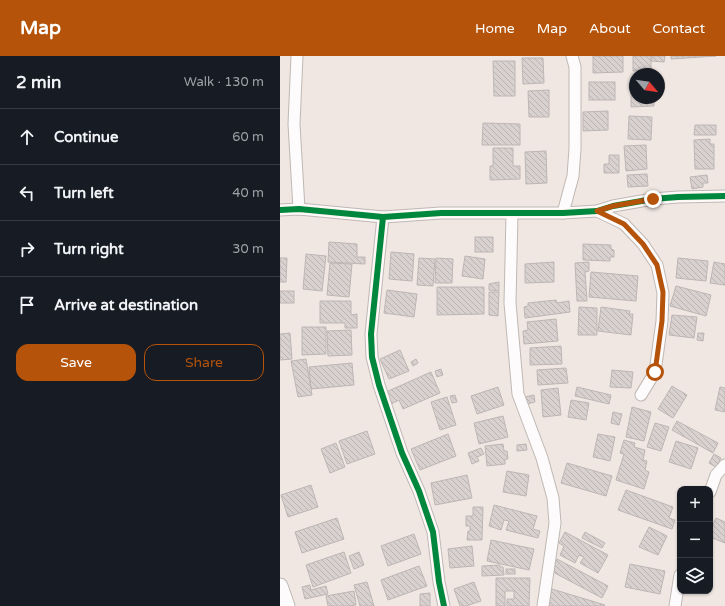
<!DOCTYPE html>
<meta charset="utf-8">
<style>
body{margin:0;font-family:"Varela Round",sans-serif;background:#20242c;color:#f1f3f6}
.controls{position:absolute;right:12px;bottom:12px;display:grid;overflow:hidden;border-radius:8px;box-shadow:0 1px 3px #0004}
.controls button{width:36px;height:36px;display:grid;place-items:center;padding:0;border:0;border-bottom:1px solid #363941;background:#171b24;color:#f1f3f6;font:20px sans-serif}
.compass{position:absolute;left:349px;top:12px;width:36px;height:36px;border-radius:50%;background:#171b24;box-shadow:0 1px 3px #0004;rotate:119deg}
.stop{position:absolute;width:12px;height:12px;margin:-9px;border:3px solid #b45309;border-radius:50%;background:#fff}
.stop.end{background:#b45309;border-color:#fff;box-shadow:0 1px 4px #0008}
.list{margin:0;padding:0;list-style:none}
h2{display:flex;justify-content:space-between;align-items:center;height:52px;margin:0;padding:0 16px;font-size:17px}
h2 small{font-size:13px;font-weight:400;color:#9ea1a6}
.list li{display:grid;grid-template-columns:26px 1fr auto;gap:12px;align-items:center;box-sizing:border-box;height:56px;padding:0 16px;border-top:1px solid #363941}
.list b{display:block;font-size:15px;white-space:nowrap}
.list em{font-size:13px;font-style:normal;color:#9ea1a6}
.actions{display:flex;gap:8px;padding:12px 16px}
.actions a{flex:1;padding:9px 0;border:1px solid #b45309;border-radius:12px;text-align:center;font-size:14px;color:#b45309}
.actions .main{background:#b45309;color:#fff}
.icon{flex:none;width:22px;height:22px;fill:none;stroke:currentColor;stroke-width:2;stroke-linecap:round;stroke-linejoin:round}
.map{position:relative;flex:none;width:445px;height:550px;overflow:hidden}
header{display:flex;align-items:center;gap:24px;box-sizing:border-box;height:56px;padding:0 20px;background:#b45309;color:#fff}
header strong{font-size:19px}
nav{display:flex;gap:22px;margin-inline-start:auto;font-size:14px}
main{display:flex}
aside{flex:1;background:#171b24}
.map>svg:first-child{display:block}
.building{fill:url(#building-back-hatch);stroke:#bdb6b5}
.lines{fill:none;stroke-linecap:round;stroke-linejoin:round}
.street-casing{stroke:#bfb8b4;stroke-width:13}
.secondary-casing{stroke:#bfb8b4;stroke-width:17}
.street{stroke:#fdfbfb;stroke-width:11}
.secondary{stroke:#fdfbfb;stroke-width:15}
.cycleway-casing{stroke:#fff5ef;stroke-width:8}
.cycleway{stroke:#00873e;stroke-width:6}
.route{stroke:#b45309;stroke-width:5}
</style>
<header>
<strong>Map</strong>
<nav><a>Home</a><a>Map</a><a>About</a><a>Contact</a></nav>
</header>
<main>
<aside>
<h2>2 min<small>Walk · 130 m</small></h2>
<ul class="list">
<li><svg class="icon" aria-label="ahead" viewBox="0 0 24 24"><path d="M12 20V5M6 11l6-6 6 6"/></svg><div><b>Continue</b></div><em>60 m</em></li>
<li><svg class="icon" aria-label="left" viewBox="0 0 24 24"><path d="M17 20v-9H6M10 6l-5 5 5 5"/></svg><div><b>Turn left</b></div><em>40 m</em></li>
<li><svg class="icon" aria-label="right" viewBox="0 0 24 24"><path d="M7 20v-9h11M14 6l5 5-5 5"/></svg><div><b>Turn right</b></div><em>30 m</em></li>
<li><svg class="icon" aria-label="arrive" viewBox="0 0 24 24"><path d="M6 21V4h12l-3 4 3 4H6"/></svg><div><b>Arrive at destination</b></div></li>
</ul>
<div class="actions"><a class="main">Save</a><a>Share</a></div>
</aside>
<div class="map">
<svg width="445" height="550" viewBox="0 0 445 550">
<defs>
<pattern id="building-back-hatch" width="6" height="6" patternUnits="userSpaceOnUse"><rect width="6" height="6" fill="#d8d1d0"/><path d="M-1 5l2 2M0 0l6 6M5-1l2 2" fill="none" stroke="#b9b3b2"/></pattern>
</defs>
<rect width="100%" height="100%" fill="#f0e7e2"/>
<g class="building">
<polygon points="313,0 343,0 343,16 313,17"/>
<polygon points="353,0 371,0 371,14 353,15"/>
<polygon points="372,0 385,0 384,6 371,5"/>
<polygon points="391,0 436,0 391,3"/>
<polygon points="242,2 263,2 264,27 243,28"/>
<polygon points="213,5 235,5 235,40 214,40"/>
<polygon points="351,25 355,25 355,42 374,42 374,50 351,51"/>
<rect x="309" y="26" width="26" height="18"/>
<polygon points="269,34 269,61 249,61 248,35"/>
<polygon points="328,55 328,74 303,75 303,56"/>
<polygon points="349,60 372,61 371,84 348,83"/>
<polygon points="203,67 240,68 240,89 202,89"/>
<polygon points="415,69 436,69 436,79 414,79"/>
<polygon points="430,83 430,88 434,88 434,113 415,113 414,84"/>
<polygon points="366,89 367,113 346,115 344,90"/>
<polygon points="213,92 233,92 233,110 240,110 240,123 210,124 210,110 213,110"/>
<polygon points="266,95 267,127 246,128 245,96"/>
<polygon points="329,99 339,99 339,117 324,117 324,108 329,108"/>
<polygon points="367,118 368,130 348,131 347,119"/>
<polygon points="427,119 428,127 423,127 423,131 412,133 410,121"/>
<rect x="195" y="181" width="18" height="15"/>
<polygon points="49,186 77,188 77,201 85,201 85,208 48,206"/>
<polygon points="303,188 331,189 331,193 334,194 334,201 330,201 330,205 303,204"/>
<polygon points="111,196 134,198 132,225 109,223"/>
<polygon points="26,198 46,200 42,235 23,233"/>
<polygon points="185,200 205,203 203,223 182,220"/>
<polygon points="0,202 7,202 6,226 0,226"/>
<polygon points="139,202 155,203 153,230 137,229"/>
<polygon points="156,202 173,203 172,227 155,227"/>
<polygon points="398,202 428,205 426,225 396,222"/>
<polygon points="274,206 274,226 245,227 245,208"/>
<polygon points="309,206 309,215 305,216 307,245 297,245 295,207"/>
<polygon points="434,206 445,208 445,229 430,227"/>
<polygon points="50,207 72,208 69,241 47,239"/>
<polygon points="311,216 358,220 356,245 309,241"/>
<polygon points="219,226 219,235 209,234 209,228"/>
<polygon points="396,230 431,239 426,260 390,250"/>
<polygon points="157,231 204,231 204,258 157,259"/>
<polygon points="107,234 137,238 134,261 104,257"/>
<rect x="0" y="235" width="14" height="12"/>
<polygon points="209,236 219,236 218,260 209,259"/>
<polygon points="276,244 277,247 289,245 290,256 245,262 244,251 248,250 248,247"/>
<polygon points="40,245 71,245 71,259 77,258 77,272 65,272 65,267 40,267"/>
<polygon points="299,251 317,252 317,279 298,279"/>
<polygon points="321,251 350,255 349,258 353,258 351,279 318,275"/>
<polygon points="392,259 417,261 414,282 389,279"/>
<polygon points="276,263 278,285 244,288 243,275 248,274 247,266"/>
<polygon points="22,271 46,271 46,298 22,299"/>
<polygon points="71,274 72,299 48,300 47,275"/>
<polygon points="10,277 12,303 0,304 0,278"/>
<polygon points="418,277 424,277 423,285 417,284"/>
<polygon points="281,290 282,308 250,309 250,292"/>
<polygon points="120,294 129,315 109,323 100,303"/>
<polygon points="26,303 32,339 18,341 11,305"/>
<polygon points="136,303 138,307 133,310 131,306"/>
<polygon points="72,307 74,329 31,333 29,311"/>
<polygon points="286,312 288,327 258,329 257,314"/>
<polygon points="161,313 163,319 157,321 155,315"/>
<polygon points="332,314 353,316 351,332 330,331"/>
<polygon points="151,316 160,337 123,353 119,344 111,348 106,336"/>
<polygon points="392,330 407,339 393,362 378,353"/>
<polygon points="218,331 224,349 197,358 191,340"/>
<polygon points="297,331 331,339 329,348 295,340"/>
<polygon points="440,331 445,332 445,356 435,354"/>
<polygon points="278,332 281,359 263,361 261,334"/>
<polygon points="175,339 177,346 172,347 170,340"/>
<polygon points="254,339 255,346 247,348 245,341"/>
<polygon points="167,341 176,369 160,374 151,346"/>
<polygon points="291,344 309,347 306,364 288,361"/>
<polygon points="352,351 371,356 364,385 346,381"/>
<polygon points="333,356 342,358 339,369 331,367"/>
<polygon points="223,360 228,381 199,388 194,367"/>
<polygon points="397,365 438,387 433,397 392,374"/>
<polygon points="375,367 389,371 381,395 367,391"/>
<polygon points="87,375 95,398 67,408 59,385"/>
<polygon points="168,378 176,400 140,414 131,393"/>
<polygon points="318,378 335,381 330,405 313,401"/>
<polygon points="344,384 355,387 354,391 365,394 363,404 367,405 365,414 369,416 364,433 336,424 344,398 340,397"/>
<polygon points="396,385 418,392 411,413 389,406"/>
<polygon points="56,387 65,411 50,417 41,393"/>
<polygon points="223,388 224,395 227,395 228,403 225,403 225,408 207,410 205,390"/>
<polygon points="246,388 247,394 237,395 237,389"/>
<polygon points="201,392 204,398 197,401 199,405 192,408 188,397"/>
<polygon points="434,398 441,402 436,411 429,407"/>
<polygon points="287,407 332,420 326,440 281,427"/>
<polygon points="227,415 249,419 246,440 223,436"/>
<polygon points="187,419 192,442 155,449 151,427"/>
<polygon points="31,429 38,451 8,461 1,439"/>
<polygon points="346,434 393,451 389,462 395,464 392,473 338,454"/>
<polygon points="214,449 257,460 253,473 260,475 258,482 226,474 229,465 224,464 221,474 209,470"/>
<polygon points="193,451 203,451 202,484 187,484 188,475 190,475 190,470 186,470 186,460 193,460"/>
<polygon points="57,462 64,483 22,497 15,476"/>
<polygon points="436,462 445,466 445,487 430,481 430,475"/>
<polygon points="369,471 387,480 378,499 359,491"/>
<polygon points="285,476 328,499 318,517 300,507 304,501 299,499 295,507 280,499 284,490 279,487"/>
<polygon points="305,476 325,487 322,492 302,482"/>
<polygon points="134,478 141,498 108,510 101,490"/>
<polygon points="211,484 254,493 249,514 207,505"/>
<polygon points="192,490 194,510 170,512 168,493"/>
<polygon points="64,496 71,517 33,531 26,509"/>
<polygon points="79,496 84,509 74,513 69,500"/>
<polygon points="277,503 328,530 322,542 271,515"/>
<polygon points="350,508 385,515 380,538 345,531"/>
<polygon points="220,509 220,511 223,511 224,519 202,520 202,510"/>
<polygon points="139,510 147,530 108,544 101,524"/>
<rect x="226" y="513" width="9" height="5"/>
<polygon points="216,522 250,522 249,550 227,550 227,543 234,543 234,535 225,535 225,550 216,550"/>
<polygon points="87,526 94,550 80,550 74,529"/>
<polygon points="194,526 201,545 186,550 180,550 174,533"/>
<polygon points="30,529 31,534 46,530 48,538 25,543 22,531"/>
<polygon points="272,533 325,549 324,550 267,550"/>
<polygon points="74,535 76,549 68,550 48,550 46,540"/>
<polygon points="150,537 150,550 140,550 140,538"/>
</g>
<g class="lines">
<g class="street-casing">
<g id="street">
<polyline points="17,0 14,68 19,153"/>
<polyline points="0,154 19,153 103,161 161,157 283,157 317,155 333,150 373,143 398,141 445,140"/>
<polyline points="317,155 344,168 363,188 377,209 383,237 382,265 375,316 361,339"/>
<polyline points="283,157 293,120 295,93 295,11 292,0"/>
<polyline points="232,158 230,247 238,338 262,402 273,442 275,467 263,550"/>
<polyline points="103,161 91,278 92,301 99,329 122,397 139,435 153,476 159,526 164,550"/>
<polyline points="430,436 436,419 445,409"/>
<polyline points="395,550 400,519"/>
</g>
</g>
<g class="secondary-casing">
<polyline id="secondary" points="0,530 7,550"/>
</g>
<use href="#street" class="street"/>
<use href="#secondary" class="secondary"/>
<g class="cycleway-casing">
<g id="cycleway">
<polyline points="0,154 19,153 103,161 161,157 283,157 317,155 333,150 373,143 398,141 445,140"/>
<polyline points="103,161 91,278 92,301 99,329 122,397 139,435 153,476 159,526 164,550"/>
</g>
</g>
<use href="#cycleway" class="cycleway"/>
</g>
<g class="lines">
<polyline class="route" points="373,143 333,150 317,155 344,168 363,188 377,209 383,236 382,265 375,316"/>
</g>
</svg>
<div class="controls">
<button>+</button>
<button>−</button>
<button><svg class="icon" aria-label="layers" viewBox="0 0 24 24"><path d="M12 4l9 5-9 5-9-5zM3 14l9 5 9-5"/></svg></button>
</div>
<svg class="compass" viewBox="-18 -18 36 36"><path d="M0-13l5 13h-10z" fill="#e53935"/><path d="M0 13l5-13h-10z" fill="#9ea1a6"/></svg>
<div class="stop" style="left:375px;top:316px"></div>
<div class="stop end" style="left:373px;top:143px"></div>
</div>
</main>
